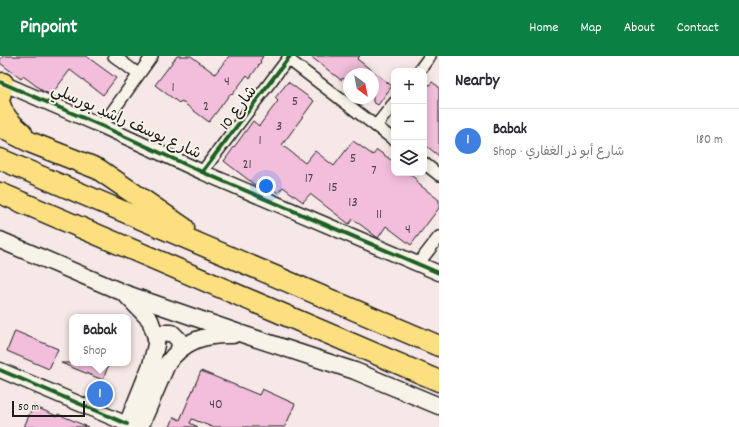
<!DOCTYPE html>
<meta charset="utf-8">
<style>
body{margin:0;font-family:Dekko,"Playpen Sans Arabic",sans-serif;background:#f7f7f7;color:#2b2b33}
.controls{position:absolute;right:12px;top:12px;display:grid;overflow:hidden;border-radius:8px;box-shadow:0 2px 10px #0003}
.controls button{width:36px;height:36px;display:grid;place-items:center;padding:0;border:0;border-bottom:1px solid #e1e1e2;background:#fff;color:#2b2b33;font:20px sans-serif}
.compass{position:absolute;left:343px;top:12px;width:36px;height:36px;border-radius:50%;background:#fff;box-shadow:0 2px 10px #0003;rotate:148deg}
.scale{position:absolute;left:12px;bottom:10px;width:73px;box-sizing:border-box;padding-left:4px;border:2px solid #1c1c1c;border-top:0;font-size:11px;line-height:14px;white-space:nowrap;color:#1c1c1c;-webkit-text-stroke:3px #f7f3e8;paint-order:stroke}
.you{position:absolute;left:266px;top:130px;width:14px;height:14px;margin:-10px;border:3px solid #fff;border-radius:50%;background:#1a73e8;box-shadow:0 0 0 6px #1a73e833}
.badge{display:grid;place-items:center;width:26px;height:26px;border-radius:50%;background:#0b8043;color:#fff;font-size:13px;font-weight:700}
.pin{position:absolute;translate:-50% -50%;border:2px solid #fff;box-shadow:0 1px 4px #0006}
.popup{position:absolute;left:69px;top:258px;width:62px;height:52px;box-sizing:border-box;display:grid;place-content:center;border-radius:8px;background:#fff;filter:drop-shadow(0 1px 3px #0005);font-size:13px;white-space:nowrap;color:#7c7c81}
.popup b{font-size:15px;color:#2b2b33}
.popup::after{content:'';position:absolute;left:50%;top:100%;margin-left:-8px;border:8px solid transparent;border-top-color:#fff}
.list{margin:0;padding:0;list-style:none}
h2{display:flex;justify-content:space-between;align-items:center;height:52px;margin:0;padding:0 16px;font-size:17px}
h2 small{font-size:13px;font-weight:400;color:#7c7c81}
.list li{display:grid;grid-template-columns:26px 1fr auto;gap:12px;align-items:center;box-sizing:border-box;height:64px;padding:0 16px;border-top:1px solid #e1e1e2}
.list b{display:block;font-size:15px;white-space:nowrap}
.list p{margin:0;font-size:13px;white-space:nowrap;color:#7c7c81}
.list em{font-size:13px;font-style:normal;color:#7c7c81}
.icon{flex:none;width:22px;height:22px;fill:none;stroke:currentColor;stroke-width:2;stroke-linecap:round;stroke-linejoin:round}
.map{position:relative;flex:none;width:439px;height:371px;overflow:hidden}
header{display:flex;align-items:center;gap:24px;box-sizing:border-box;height:56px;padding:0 20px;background:#0b8043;color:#fff}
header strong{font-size:19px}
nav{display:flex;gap:22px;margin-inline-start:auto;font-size:14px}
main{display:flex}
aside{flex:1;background:#fff}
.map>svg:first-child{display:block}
.building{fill:#f2bedc;stroke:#1c1c1c}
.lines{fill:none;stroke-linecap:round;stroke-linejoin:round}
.minor-casing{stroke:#1c1c1c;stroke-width:14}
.tertiary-casing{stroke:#1c1c1c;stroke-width:17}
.secondary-casing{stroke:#1c1c1c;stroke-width:19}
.motorway-casing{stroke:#1c1c1c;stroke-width:23}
.minor{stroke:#f7f3e8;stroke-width:11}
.tertiary{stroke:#f7f3e8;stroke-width:14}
.secondary{stroke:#f7f3e8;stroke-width:16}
.motorway{stroke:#fce080;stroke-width:20}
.cycleway-casing{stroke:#f7f3e8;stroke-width:6}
.cycleway{stroke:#1b5e20;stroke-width:4}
.labels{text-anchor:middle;stroke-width:4;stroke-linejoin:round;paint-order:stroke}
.number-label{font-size:14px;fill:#52444c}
.street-label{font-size:16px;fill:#1c1c1c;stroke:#f7f3e8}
</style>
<header>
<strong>Pinpoint</strong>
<nav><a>Home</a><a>Map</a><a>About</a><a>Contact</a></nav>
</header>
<main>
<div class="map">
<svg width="439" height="371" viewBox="0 0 439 371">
<rect width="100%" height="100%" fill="#f6e8e6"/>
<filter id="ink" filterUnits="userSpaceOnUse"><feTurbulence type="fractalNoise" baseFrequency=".025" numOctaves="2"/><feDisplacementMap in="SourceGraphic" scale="8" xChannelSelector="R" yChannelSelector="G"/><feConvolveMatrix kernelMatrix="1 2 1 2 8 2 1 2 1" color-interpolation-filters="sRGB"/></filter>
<g filter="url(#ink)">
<g class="building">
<polygon points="3,0 86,0 116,22 103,39 70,14 51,39 43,35 23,20 21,23 0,7 0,4"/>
<polygon points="177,0 191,0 215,18 229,0 263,0 260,5 261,6 250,22 247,19 232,39 230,38 209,66 181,45 179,47 155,29"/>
<polygon points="310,0 360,0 357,3 392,30 378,49 373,46 373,18 349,18 349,27 343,22 341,24"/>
<polygon points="288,26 314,45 282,89 305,107 315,95 334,110 353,85 373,99 377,94 394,106 394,117 408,117 417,124 416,126 439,144 439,152 411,189 386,170 378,182 353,163 349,168 310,138 303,146 283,131 278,137 260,123 255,129 224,105 253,65 259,70 278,45 275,42"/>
<polygon points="432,26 439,31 439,100 424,88 424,35"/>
<polygon points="15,275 58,293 49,313 7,295"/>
<polygon points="61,307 109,307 103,324"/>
<polygon points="201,315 259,339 262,333 295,348 285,371 212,371 192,363 190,367 198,371 170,371 174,361 180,364"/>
<polygon points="95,331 109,337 106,345 91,339"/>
<polygon points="33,350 57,360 58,358 88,371 24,371"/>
</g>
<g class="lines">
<g class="minor-casing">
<g id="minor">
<polyline points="114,0 138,18"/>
<polyline points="288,3 394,84"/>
<polyline points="419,15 430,0"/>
<polyline points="102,70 152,0"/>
<polyline points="376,70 394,47"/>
<polyline points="424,107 439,119"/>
<polyline points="202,116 290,0"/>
<polyline points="418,208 439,181"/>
</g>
</g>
<g class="tertiary-casing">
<g id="tertiary">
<polyline points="0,26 102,70 202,116 439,217"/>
<polyline points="0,314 127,368"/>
</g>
</g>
<g class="secondary-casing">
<g id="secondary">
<polyline points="0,184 124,237 245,279 355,315 439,350"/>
<polyline points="156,283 163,277 172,277 179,284 180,293"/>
<polyline points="126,371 151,309 156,289 156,281 150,264 127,240"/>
<path d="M140 371 167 308C184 284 205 278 233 279"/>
</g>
</g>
<g class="motorway-casing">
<g id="motorway">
<polyline points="0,41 3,27"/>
<path d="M0 48C3 61 13 69 22 77"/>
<polyline points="0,71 32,87 98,113 184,172"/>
<polyline points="0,103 439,290"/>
<polyline points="0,137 439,325"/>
</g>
</g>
<use href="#minor" class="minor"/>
<use href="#tertiary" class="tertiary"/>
<use href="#secondary" class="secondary"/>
<use href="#motorway" class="motorway"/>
<g class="cycleway-casing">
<g id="cycleway">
<polyline points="0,26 102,70 202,116 439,217"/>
<polyline points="202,116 290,0"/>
<polyline points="0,314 127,368"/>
</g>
</g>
<use href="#cycleway" class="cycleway"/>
</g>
</g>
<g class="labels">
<g class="number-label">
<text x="227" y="29">4</text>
<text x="173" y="35">1</text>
<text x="295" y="49">5</text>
<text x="206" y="54">2</text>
<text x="279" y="74">3</text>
<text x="260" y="88">1</text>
<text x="353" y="106">5</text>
<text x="247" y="112">21</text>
<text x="374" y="118">7</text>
<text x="309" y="126">17</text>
<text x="333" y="135">15</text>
<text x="353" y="150">13</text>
<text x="379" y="162">11</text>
<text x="408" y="177">4</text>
<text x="216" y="352">40</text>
</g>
<g class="street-label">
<text transform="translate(237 51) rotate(-53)" y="6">شارع 10</text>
<text transform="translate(127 64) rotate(24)" y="6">شارع يوسف راشد بورسلي</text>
</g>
</g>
</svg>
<div class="controls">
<button>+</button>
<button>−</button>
<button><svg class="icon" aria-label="layers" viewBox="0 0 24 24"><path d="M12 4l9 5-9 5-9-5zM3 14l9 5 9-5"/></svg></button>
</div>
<svg class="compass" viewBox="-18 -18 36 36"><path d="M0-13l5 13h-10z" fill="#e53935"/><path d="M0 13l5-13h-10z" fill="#7c7c81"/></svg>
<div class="scale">50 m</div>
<div class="you"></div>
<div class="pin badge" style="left:100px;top:338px;background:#3f7fe0">1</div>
<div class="popup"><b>Babak</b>Shop</div>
</div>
<aside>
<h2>Nearby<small></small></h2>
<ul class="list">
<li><span class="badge" style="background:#3f7fe0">1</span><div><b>Babak</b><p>Shop · شارع أبو ذر الغفاري</p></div><em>180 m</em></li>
</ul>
</aside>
</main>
